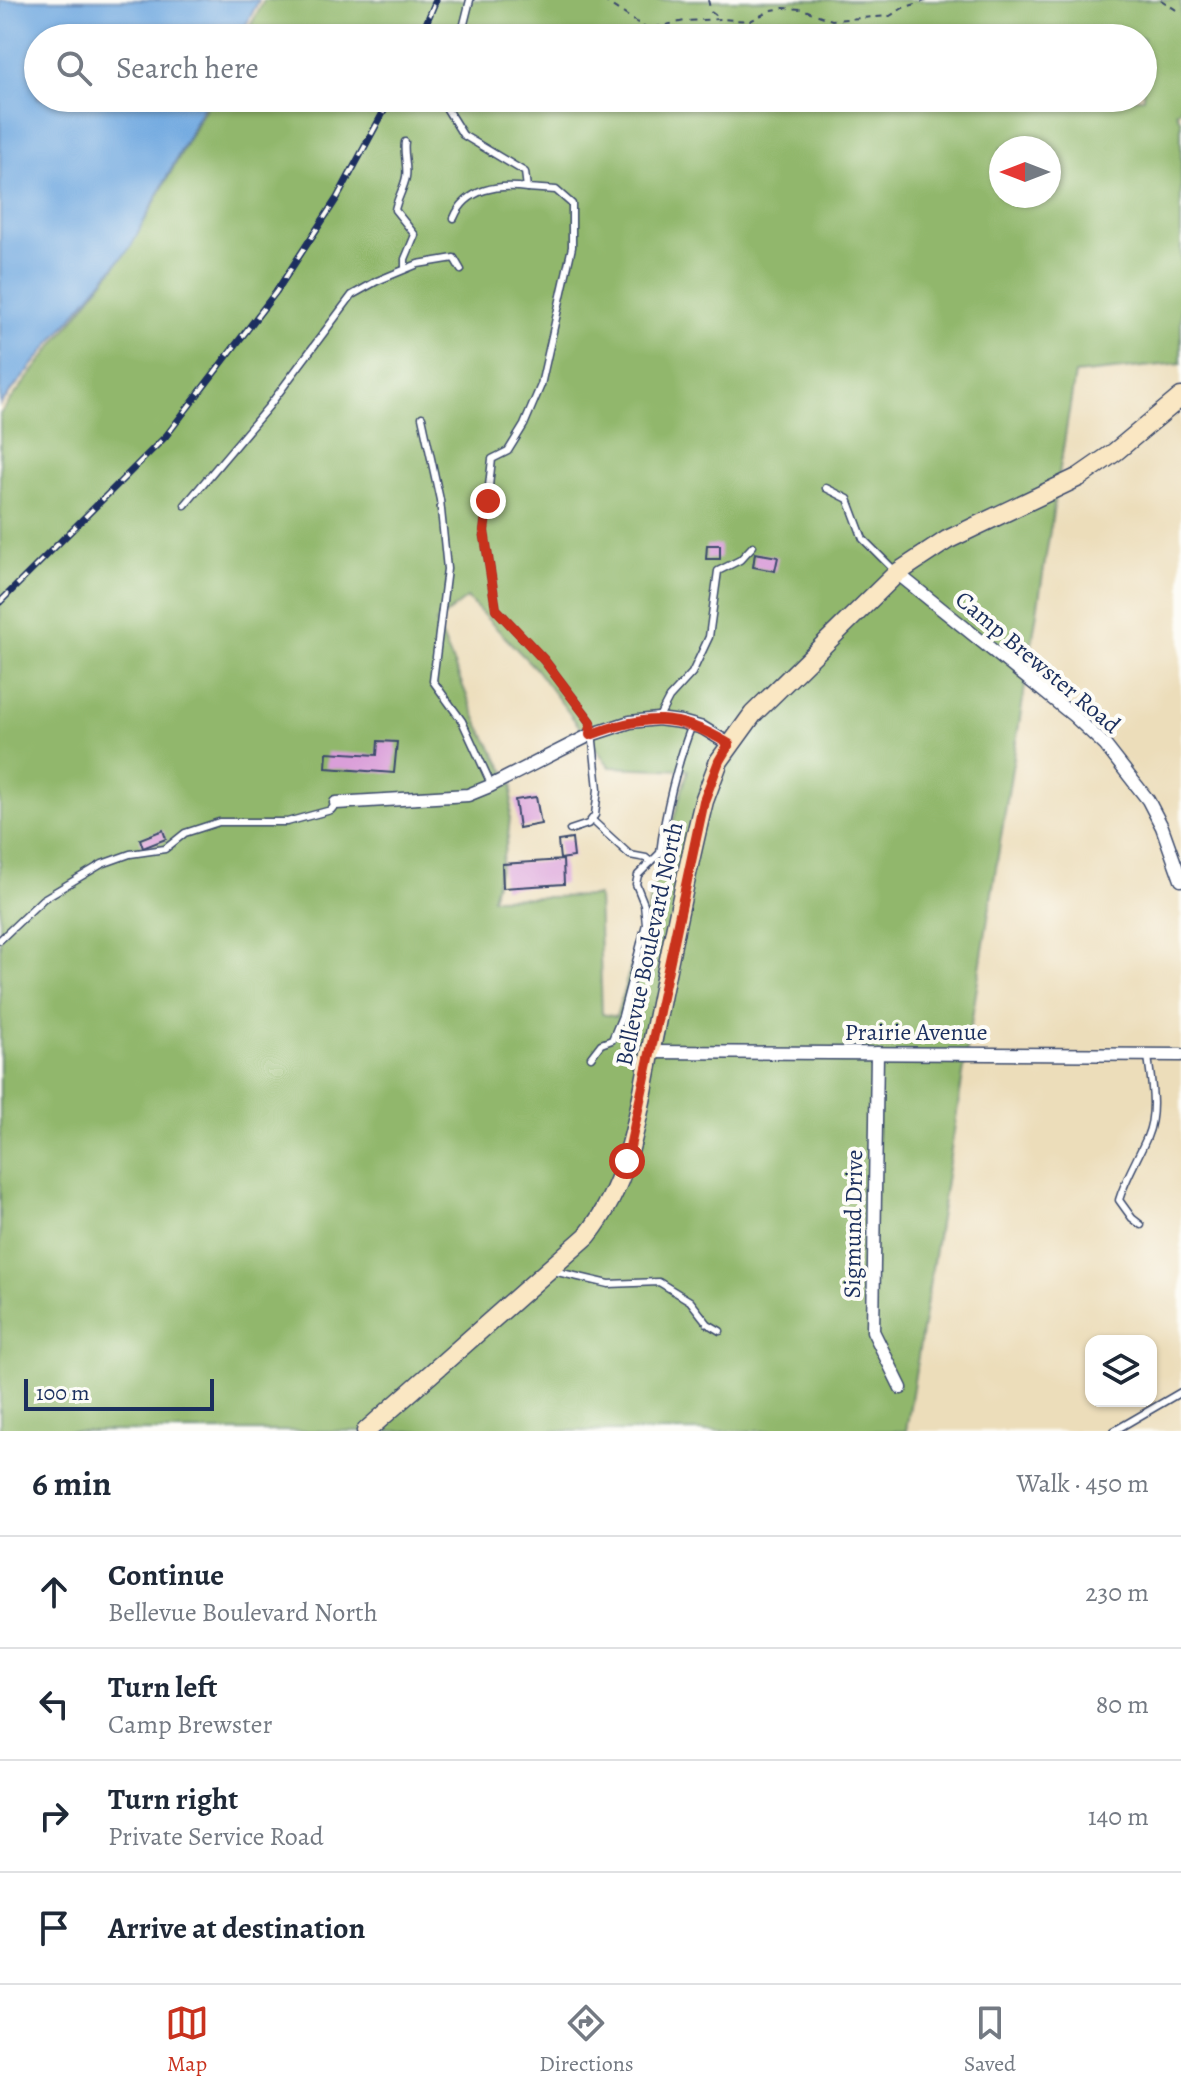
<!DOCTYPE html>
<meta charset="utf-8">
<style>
body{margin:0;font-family:Alegreya,serif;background:#f6f6f7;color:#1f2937}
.controls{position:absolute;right:24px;bottom:24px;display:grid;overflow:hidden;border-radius:16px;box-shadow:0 2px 6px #0004}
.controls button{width:72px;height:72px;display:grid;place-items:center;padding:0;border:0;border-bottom:2px solid #e0e1e3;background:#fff;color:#1f2937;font:40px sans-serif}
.compass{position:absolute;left:989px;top:136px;width:72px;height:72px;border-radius:50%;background:#fff;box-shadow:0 2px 6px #0004;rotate:270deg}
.scale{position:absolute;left:24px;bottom:20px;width:190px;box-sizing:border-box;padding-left:8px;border:4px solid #1b2f5e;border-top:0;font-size:22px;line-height:28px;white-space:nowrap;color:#1b2f5e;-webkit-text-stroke:6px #fdfcf7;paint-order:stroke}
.stop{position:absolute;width:24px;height:24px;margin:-18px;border:6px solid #c8321e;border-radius:50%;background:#fff}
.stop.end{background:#c8321e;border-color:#fff;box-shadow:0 2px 8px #0008}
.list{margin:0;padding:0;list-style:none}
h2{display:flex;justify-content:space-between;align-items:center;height:104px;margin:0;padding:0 32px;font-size:34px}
h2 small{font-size:26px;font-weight:400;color:#747a83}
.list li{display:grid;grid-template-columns:52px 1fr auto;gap:24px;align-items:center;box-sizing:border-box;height:112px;padding:0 32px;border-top:2px solid #e0e1e3}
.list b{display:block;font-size:30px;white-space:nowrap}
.list p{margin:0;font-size:26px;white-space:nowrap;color:#747a83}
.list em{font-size:26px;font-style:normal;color:#747a83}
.icon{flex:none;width:44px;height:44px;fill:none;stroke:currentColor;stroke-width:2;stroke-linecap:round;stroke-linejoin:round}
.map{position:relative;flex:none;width:1181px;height:1431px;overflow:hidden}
.search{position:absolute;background:#fff;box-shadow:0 2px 6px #0004;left:24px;right:24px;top:24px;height:88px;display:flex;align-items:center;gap:20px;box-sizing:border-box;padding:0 28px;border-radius:44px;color:#747a83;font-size:30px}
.sheet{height:552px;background:#fff}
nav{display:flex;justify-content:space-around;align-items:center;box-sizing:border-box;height:112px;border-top:2px solid #e0e1e3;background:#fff;font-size:22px;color:#747a83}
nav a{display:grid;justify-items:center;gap:4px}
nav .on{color:#c8321e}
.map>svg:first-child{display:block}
.forest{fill:#91b76c;stroke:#567365;stroke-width:2;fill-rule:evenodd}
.water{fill:#71a9e0;stroke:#466c9f;stroke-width:2}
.building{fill:#da9fd9}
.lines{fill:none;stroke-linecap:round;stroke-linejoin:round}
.lane-casing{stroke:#3a496c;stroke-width:9}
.street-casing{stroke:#3a496c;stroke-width:15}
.secondary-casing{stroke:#3a496c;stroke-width:21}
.path{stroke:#3a496c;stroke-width:2;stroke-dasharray:6 6;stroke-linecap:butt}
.lane{stroke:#fff;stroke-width:6}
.street{stroke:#fff;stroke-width:12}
.secondary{stroke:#fae7c3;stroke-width:18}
.rail-casing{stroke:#1b2f5e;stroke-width:7}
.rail{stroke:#fdfcf7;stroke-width:4;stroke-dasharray:12;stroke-linecap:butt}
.route{stroke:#c8321e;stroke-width:10}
.labels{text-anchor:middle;stroke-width:8;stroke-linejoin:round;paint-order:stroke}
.street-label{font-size:24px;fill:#1b2f5e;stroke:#fdfcf7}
</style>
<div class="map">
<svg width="1181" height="1431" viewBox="0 0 1181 1431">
<rect width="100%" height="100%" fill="#fdfcf7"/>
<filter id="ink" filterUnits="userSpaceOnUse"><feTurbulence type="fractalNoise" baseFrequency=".0125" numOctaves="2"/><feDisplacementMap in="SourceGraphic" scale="16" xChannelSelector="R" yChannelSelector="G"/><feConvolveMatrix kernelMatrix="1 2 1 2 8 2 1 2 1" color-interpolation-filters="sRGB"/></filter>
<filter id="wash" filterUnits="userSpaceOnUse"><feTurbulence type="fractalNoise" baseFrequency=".006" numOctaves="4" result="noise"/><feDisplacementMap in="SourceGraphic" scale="32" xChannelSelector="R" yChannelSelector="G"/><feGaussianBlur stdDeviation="1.8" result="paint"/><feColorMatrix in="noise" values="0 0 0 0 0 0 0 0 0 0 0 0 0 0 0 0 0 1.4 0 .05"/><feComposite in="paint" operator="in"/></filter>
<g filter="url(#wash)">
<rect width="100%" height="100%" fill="#ecddba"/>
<path class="forest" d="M264 0H1181V109L1176 112 1181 121V363L1075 374 906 1431H0V414L131 246 211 98H1143V38H244ZM1001 148H1049V196H1001ZM467 598 535 668 610 767 688 770 616 1017 602 1014 598 896 492 898 508 837 513 786 480 727 436 622Z"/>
<polygon class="water" points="0,0 259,0 239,38 38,38 38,98 208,98 131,246 0,405"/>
<g id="blocks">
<g class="building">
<polygon points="707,545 720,545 720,559 706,559"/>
<polygon points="755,553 778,557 775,571 753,567"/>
<polygon points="378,741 397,742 394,773 326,768 327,752 377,755"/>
<polygon points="536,797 541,824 519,828 515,800"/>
<polygon points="163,830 166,839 143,848 140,839"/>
<polygon points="572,839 574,857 560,859 558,841"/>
<polygon points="563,860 564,884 503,888 502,864"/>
</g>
</g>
</g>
<g filter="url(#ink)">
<use href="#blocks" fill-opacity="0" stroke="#3a496c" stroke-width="2"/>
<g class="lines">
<g class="lane-casing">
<g id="lane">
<polyline points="457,38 463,28 470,0"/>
<polyline points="440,98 463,135 525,172 527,188 556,190 572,204 572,247 541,385 524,425 508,451 492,459 484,531 496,609 544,660 591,722 598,789 595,815 588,824 570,830"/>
<path d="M405 142C403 153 408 167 406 177 404 188 397 199 395 210L415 235 405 259V269"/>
<path d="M454 218C466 188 499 184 527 188"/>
<polyline points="422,417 440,500 447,569 433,681 462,721 492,786"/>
<polyline points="826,488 848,499 863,539 895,571"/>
<polyline points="185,505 269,406 352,295 377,281 418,264 454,258 461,270"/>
<polyline points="658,719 669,698 692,673 709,637 718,571 740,560 753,546"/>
<polyline points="592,820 630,855 646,858 651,862"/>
<polyline points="0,940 43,899 102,864 130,854 165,849 185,833 219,822 287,822 331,810 336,804"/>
<path d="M591 1057 601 1044 612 1040 622 1016 646 924 644 904 636 884 638 875 660 853C665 812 677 763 692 725"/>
<path d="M1141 1225 1132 1218 1119 1200C1126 1177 1138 1158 1147 1137 1158 1111 1151 1082 1148 1056"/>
<polyline points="553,1271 609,1284 659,1282 690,1301 708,1324 720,1331"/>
<polyline points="1114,1431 1181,1392"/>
</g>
</g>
<g class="street-casing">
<g id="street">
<polyline points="897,573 1074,716 1105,745 1148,800 1162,827 1181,880"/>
<polyline points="336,803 468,795 490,786 590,735 630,722 658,719 681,722 703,728 729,744"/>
<polyline points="650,1052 1181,1055"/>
<polyline points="877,1053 873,1331 901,1388"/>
</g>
</g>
<g class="secondary-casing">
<path id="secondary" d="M366 1431 587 1236C634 1178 640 1100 655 1029 670 953 685 877 704 801L719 761 753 714 897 573 947 540 1079 477 1115 452 1181 397"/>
</g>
<g class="path">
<polyline points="603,0 647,29 685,21 720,19 750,21 772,10 783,8 802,9 832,20 890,16 903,8 928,0"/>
<polyline points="708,0 711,12 719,18"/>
<polyline points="1161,0 1181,13"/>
</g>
<use href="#lane" class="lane"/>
<use href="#street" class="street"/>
<use href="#secondary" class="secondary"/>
<g class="rail-casing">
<g id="rail">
<polyline points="420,38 436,0"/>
<polyline points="0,602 166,436 276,292 337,198 391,98"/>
</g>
</g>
<use href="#rail" class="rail"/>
</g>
</g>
<g class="lines" filter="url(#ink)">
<path class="route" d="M488 501 484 531 496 609 544 660 591 722 590 735C645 714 679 713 729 744L719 761 704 801 627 1161"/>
</g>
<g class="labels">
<g class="street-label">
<text transform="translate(1038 662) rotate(40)" y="8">Camp Brewster Road</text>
<text transform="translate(649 944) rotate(-78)" y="8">Bellevue Boulevard North</text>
<text x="916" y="1040">Prairie Avenue</text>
<text transform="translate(853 1224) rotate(-89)" y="8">Sigmund Drive</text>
</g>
</g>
</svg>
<div class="controls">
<button><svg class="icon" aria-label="layers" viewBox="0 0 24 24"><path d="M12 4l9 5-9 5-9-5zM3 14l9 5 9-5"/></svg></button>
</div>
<svg class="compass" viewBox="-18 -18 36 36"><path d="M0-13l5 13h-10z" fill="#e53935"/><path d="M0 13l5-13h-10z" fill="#747a83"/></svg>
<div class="scale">100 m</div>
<div class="stop" style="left:627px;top:1161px"></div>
<div class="stop end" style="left:488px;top:501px"></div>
<div class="search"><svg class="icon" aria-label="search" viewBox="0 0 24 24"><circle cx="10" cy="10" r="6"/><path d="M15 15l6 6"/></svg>Search here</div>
</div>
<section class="sheet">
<h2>6 min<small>Walk · 450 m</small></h2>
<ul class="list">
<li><svg class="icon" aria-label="ahead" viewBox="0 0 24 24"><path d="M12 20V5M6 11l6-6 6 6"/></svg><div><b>Continue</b><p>Bellevue Boulevard North</p></div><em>230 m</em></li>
<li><svg class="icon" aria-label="left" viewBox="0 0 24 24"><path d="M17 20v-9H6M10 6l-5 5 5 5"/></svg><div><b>Turn left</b><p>Camp Brewster</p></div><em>80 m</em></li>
<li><svg class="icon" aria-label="right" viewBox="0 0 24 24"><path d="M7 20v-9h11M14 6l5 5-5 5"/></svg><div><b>Turn right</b><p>Private Service Road</p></div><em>140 m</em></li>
<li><svg class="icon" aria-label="arrive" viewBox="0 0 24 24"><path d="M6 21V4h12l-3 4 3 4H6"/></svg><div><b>Arrive at destination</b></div></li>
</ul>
</section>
<nav>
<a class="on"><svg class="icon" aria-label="map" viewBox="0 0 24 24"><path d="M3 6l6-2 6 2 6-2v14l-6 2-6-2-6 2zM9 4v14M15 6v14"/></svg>Map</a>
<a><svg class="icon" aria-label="directions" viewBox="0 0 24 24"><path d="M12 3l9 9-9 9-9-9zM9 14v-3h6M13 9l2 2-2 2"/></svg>Directions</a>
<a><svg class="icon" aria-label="saved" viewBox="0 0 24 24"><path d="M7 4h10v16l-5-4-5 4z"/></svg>Saved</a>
</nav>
